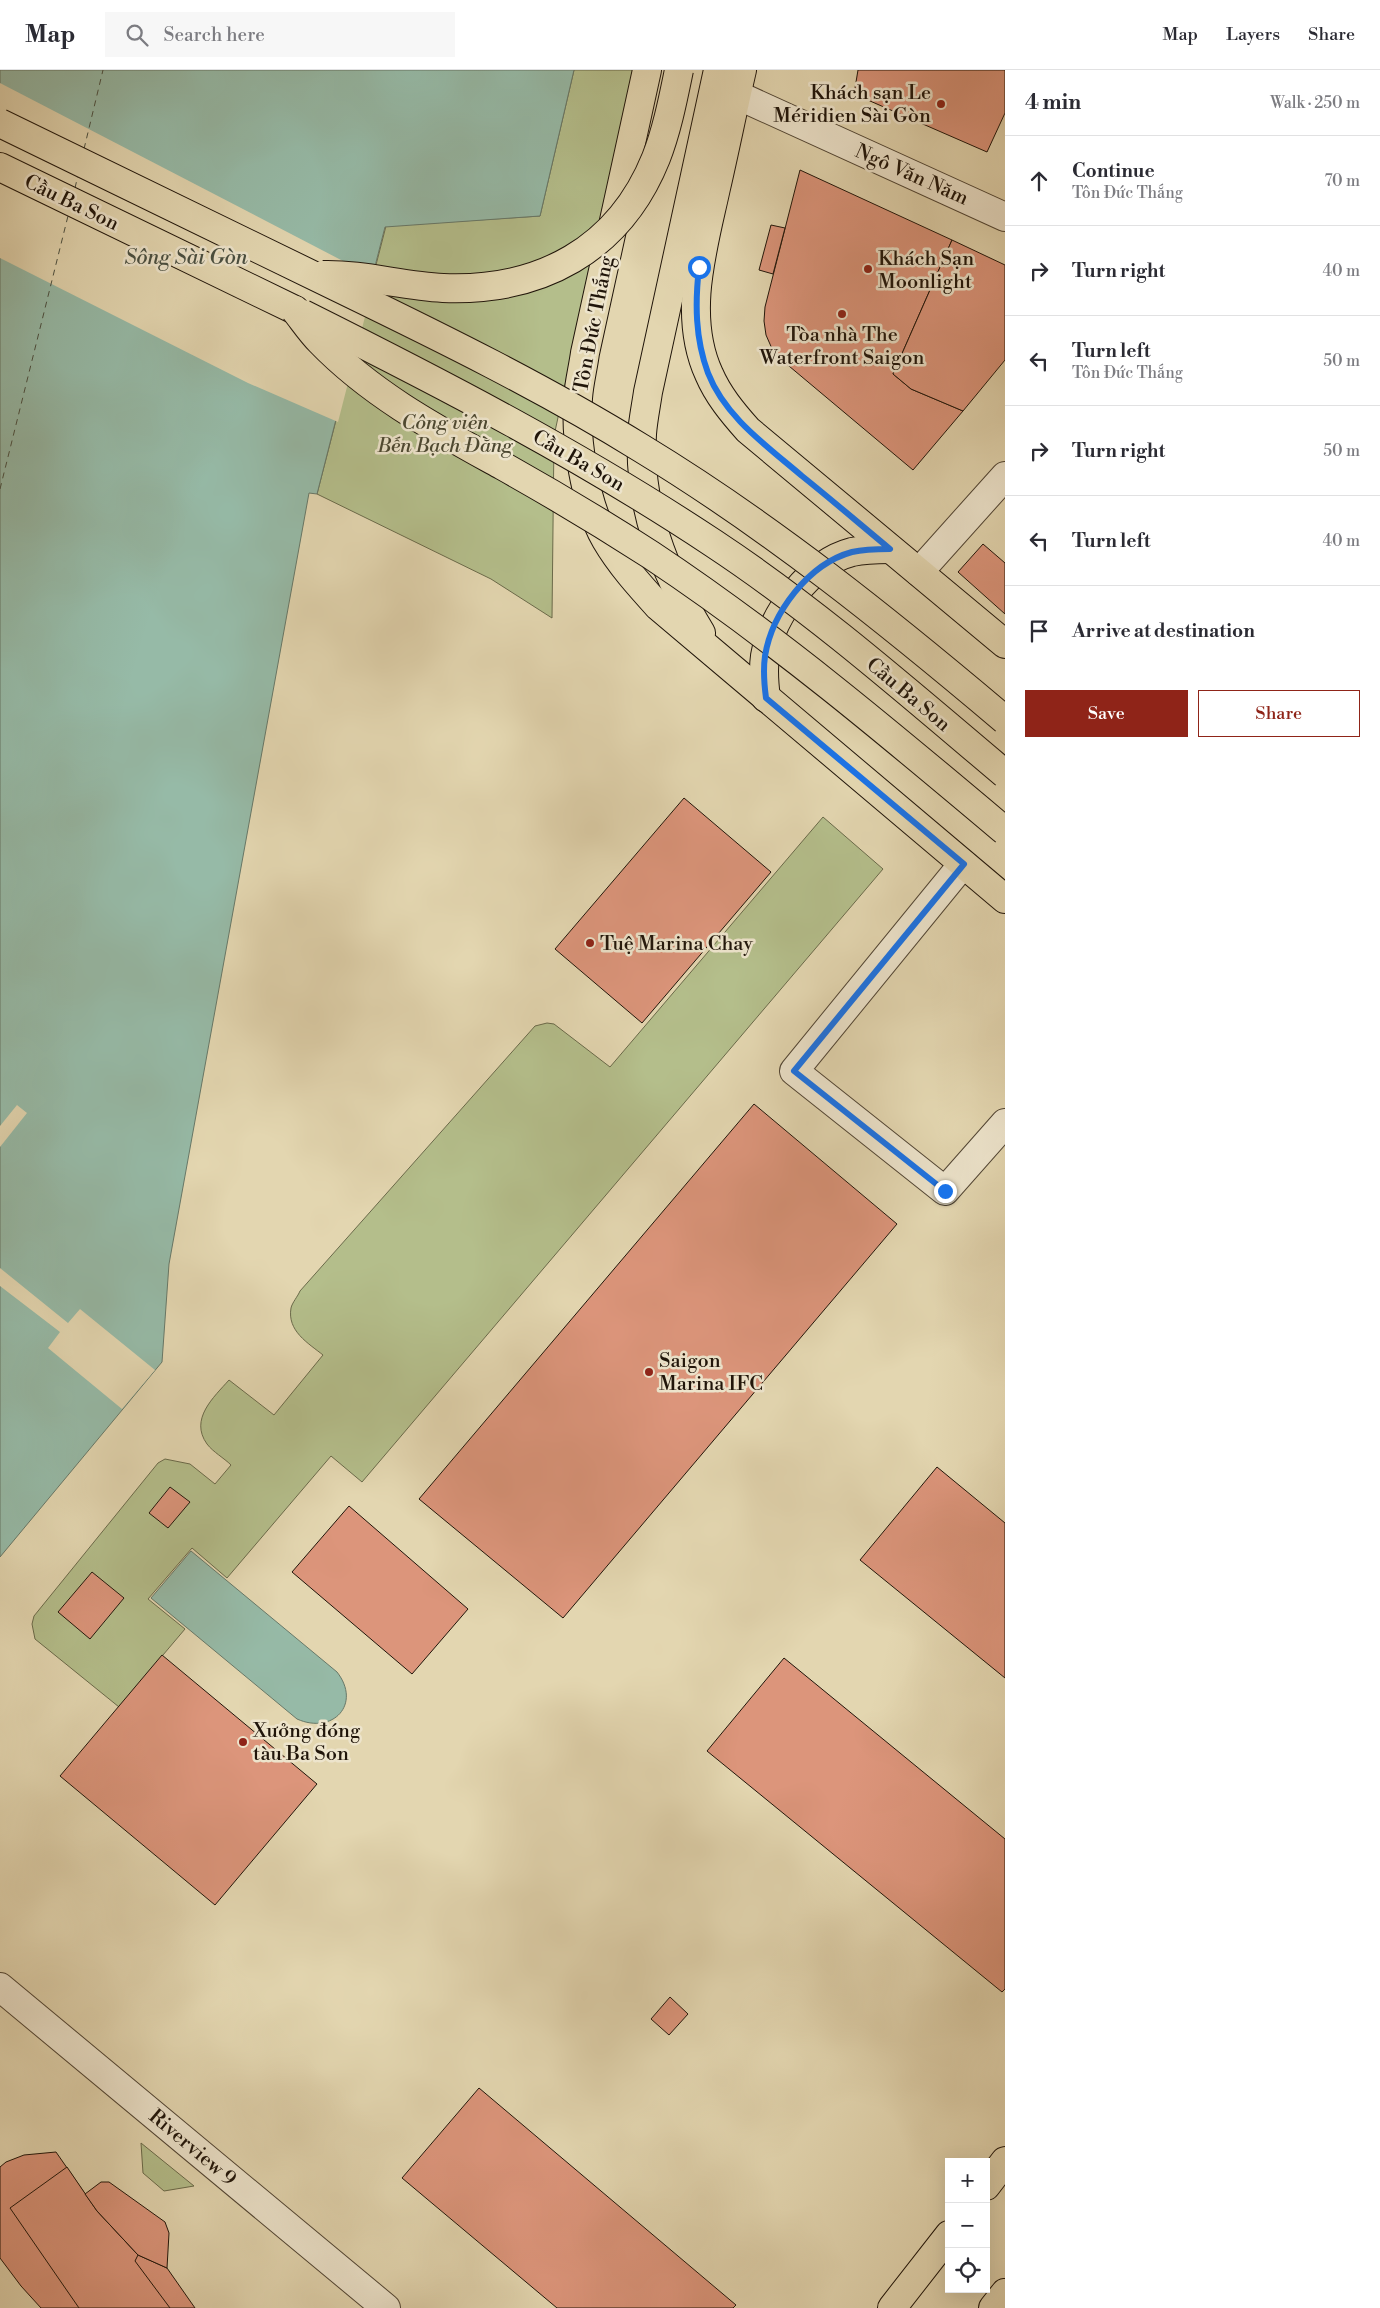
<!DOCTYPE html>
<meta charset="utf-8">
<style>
body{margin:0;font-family:"Libre Bodoni",serif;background:#f7f7f7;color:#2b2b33}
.controls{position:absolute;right:15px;bottom:15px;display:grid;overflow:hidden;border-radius:0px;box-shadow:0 5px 20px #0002}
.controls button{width:45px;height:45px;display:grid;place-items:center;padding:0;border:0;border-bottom:1px solid #e1e1e2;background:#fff;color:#2b2b33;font:25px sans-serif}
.stop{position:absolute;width:15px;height:15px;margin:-11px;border:4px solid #1a73e8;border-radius:50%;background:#fff}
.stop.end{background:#1a73e8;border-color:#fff;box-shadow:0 1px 5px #0008}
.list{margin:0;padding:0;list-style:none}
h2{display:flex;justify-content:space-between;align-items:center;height:65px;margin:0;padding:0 20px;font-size:21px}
h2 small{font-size:16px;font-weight:400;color:#7c7c81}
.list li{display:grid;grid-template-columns:32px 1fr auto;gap:15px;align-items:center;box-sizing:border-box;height:90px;padding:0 20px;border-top:1px solid #e1e1e2}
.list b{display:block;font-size:19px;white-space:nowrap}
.list p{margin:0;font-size:16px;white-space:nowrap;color:#7c7c81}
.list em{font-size:16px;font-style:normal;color:#7c7c81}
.actions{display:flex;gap:10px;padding:15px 20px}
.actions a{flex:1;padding:11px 0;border:1px solid #8f2418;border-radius:0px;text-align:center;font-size:18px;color:#8f2418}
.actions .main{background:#8f2418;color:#fff}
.icon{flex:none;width:28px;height:28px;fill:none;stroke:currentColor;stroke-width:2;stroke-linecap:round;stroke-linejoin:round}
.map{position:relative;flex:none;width:1005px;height:2238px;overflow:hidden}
header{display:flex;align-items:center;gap:30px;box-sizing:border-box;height:70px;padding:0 25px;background:#fff;border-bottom:1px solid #e1e1e2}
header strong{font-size:24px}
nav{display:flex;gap:28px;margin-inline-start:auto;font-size:18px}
.search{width:350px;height:45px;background:#f7f7f7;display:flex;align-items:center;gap:12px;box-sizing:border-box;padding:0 18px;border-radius:0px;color:#7c7c81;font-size:19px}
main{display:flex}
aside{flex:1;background:#fff}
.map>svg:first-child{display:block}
.green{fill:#b4be8b;stroke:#6a6a4a}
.water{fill:#96baa7;stroke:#677868}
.pier{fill:#e3d6b0}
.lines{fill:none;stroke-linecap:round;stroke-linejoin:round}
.ferry{stroke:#494f41;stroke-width:1;stroke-dasharray:6 5;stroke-linecap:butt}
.building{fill:#dc957b;stroke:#20150a}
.minor-casing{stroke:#514534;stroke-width:30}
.major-casing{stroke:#20150a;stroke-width:30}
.minor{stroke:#ede4cc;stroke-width:28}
.major{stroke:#e3d6b0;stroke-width:28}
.major-bridge-casing{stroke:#20150a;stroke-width:30;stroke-linecap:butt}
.major-bridge{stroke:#e3d6b0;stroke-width:28}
.route{stroke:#1a73e8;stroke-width:6}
.poi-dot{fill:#8f2418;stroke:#ede4cc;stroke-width:2}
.labels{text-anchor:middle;stroke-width:5;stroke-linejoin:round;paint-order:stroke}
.poi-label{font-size:20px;fill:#20150a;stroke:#ede4cc;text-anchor:start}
.street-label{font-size:20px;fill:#20150a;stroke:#ede4cc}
.park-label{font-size:20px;font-style:italic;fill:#4c4831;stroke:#ede4cc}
.water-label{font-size:21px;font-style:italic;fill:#494f41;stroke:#ede4cc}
</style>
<header>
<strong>Map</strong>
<div class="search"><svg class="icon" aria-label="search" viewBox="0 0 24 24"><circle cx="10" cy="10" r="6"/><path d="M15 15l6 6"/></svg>Search here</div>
<nav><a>Map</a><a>Layers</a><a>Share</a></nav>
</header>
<main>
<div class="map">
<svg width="1005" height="2238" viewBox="0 0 1005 2238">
<rect width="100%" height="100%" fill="#e3d6b0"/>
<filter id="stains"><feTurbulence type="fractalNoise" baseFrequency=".004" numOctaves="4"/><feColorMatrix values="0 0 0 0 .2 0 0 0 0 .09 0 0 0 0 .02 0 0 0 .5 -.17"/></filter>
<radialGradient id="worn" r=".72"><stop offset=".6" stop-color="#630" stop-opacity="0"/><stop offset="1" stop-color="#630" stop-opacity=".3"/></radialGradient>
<g class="green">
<polygon points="574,0 633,0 554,366 552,548 491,509 317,424 386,156 540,146"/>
<path d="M823 747 883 799 362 1412 331 1386 227 1508 192 1478 148 1529 185 1559 119 1637 35 1569 32 1554 34 1546 158 1393 165 1389 190 1394 215 1414 231 1395C224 1388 213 1382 207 1374 189 1349 214 1327 229 1310L274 1345 323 1285C308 1273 287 1261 291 1238 292 1233 298 1226 300 1221L535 956 547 953 554 954 610 997Z"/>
<polygon points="141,2073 194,2116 164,2121 143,2103"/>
</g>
<g class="water">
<polygon points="0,0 574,0 540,146 385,157 317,424 309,423 169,1194 162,1292 0,1487"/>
<path d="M191 1481 337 1602C362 1634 333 1665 297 1649L151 1528Z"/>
</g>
<g class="pier">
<polygon points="0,13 343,191 378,196 338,352 248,313 0,188"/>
<polygon points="17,1035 27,1043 0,1077 0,1056"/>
<polygon points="0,1198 68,1253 80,1239 155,1300 122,1339 48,1278 60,1262 0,1216"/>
</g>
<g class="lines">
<g class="ferry">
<polyline points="84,79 103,0"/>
<polyline points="75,118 78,105"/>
<polyline points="0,419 68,146"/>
</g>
</g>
<g class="building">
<polygon points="858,0 1005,0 1005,43 987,82 854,24"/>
<polygon points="800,100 952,170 893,304 911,319 963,341 913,400 783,291 773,281 766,265 764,251 765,237"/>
<polygon points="771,155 785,158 773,204 759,200"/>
<polygon points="952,170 1005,195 1005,290 963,341 911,319 893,304"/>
<polygon points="983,474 1005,493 1005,544 958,502"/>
<polygon points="684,728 771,802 642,953 555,879"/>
<polygon points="754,1034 897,1154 563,1548 419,1429"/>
<polygon points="937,1397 1005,1453 1005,1608 860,1490"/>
<polygon points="170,1417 190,1432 168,1458 149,1443"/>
<polygon points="349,1436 468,1539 412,1604 292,1502"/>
<polygon points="92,1502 124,1528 90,1569 58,1542"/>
<polygon points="162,1585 317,1714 215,1835 60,1706"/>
<polygon points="784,1588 1005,1769 1005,1919 1002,1922 707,1681"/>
<polygon points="670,1927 688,1944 669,1965 651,1949"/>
<polygon points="479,2018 736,2235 733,2238 557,2238 402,2108"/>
<polygon points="56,2082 97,2141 138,2185 167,2198 195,2238 41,2238 21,2216 0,2188 0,2097 6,2092 24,2085"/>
<polygon points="67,2097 97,2141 138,2185 135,2191 170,2238 79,2238 10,2138"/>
<polygon points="101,2112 109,2112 165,2152 169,2163 167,2198 138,2185 97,2141 85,2124"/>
</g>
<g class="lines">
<g class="minor-casing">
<g id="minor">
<polyline points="737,25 1005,147"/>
<polyline points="919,502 1005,406"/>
<polyline points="963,794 794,1001 945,1121 1005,1053"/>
<polyline points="0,1917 386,2238"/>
</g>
</g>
<g class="major-casing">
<g id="major">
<path d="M647 0 585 283C583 298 579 313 578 328 575 370 585 434 606 470 620 494 639 515 658 536L1005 829"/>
<path d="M742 0C733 39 725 79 716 118 703 178 682 245 709 304 718 325 732 342 748 360L1005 574"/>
<polyline points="0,97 295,240"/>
<path d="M701 563C664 502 638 437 642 364 643 350 646 336 648 322L718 0"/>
<path d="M766 628C764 613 763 600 765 586 772 544 810 493 852 482 865 479 878 479 890 479"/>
<polyline points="986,2116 1005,2091"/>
<polyline points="892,2238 949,2165"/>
<polyline points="993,2238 1005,2223"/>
</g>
</g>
<use href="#minor" class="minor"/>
<use href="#major" class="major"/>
<g class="major-bridge-casing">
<g id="major-bridge">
<path d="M0 53C113 108 226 163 339 218 442 268 544 318 641 378 771 457 889 552 1005 650"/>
<path d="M323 205C363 204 402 216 443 218 540 222 619 180 656 88 667 60 673 29 679 0"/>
<path d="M295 240C303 250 311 262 320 271 372 325 438 360 503 396 553 424 603 454 651 485 776 568 891 665 1005 761"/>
<path d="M303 244C443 314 582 386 713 473 816 541 910 624 1005 704"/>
</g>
</g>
<use href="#major-bridge" class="major-bridge"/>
</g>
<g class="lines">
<path class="route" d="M699 197C695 233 695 268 708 303 725 347 767 376 802 406 832 430 861 455 890 479 878 479 865 479 852 482 808 494 772 543 765 586 763 600 764 613 766 628L964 794 794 1001 945 1121"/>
</g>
<g class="poi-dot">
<circle cx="941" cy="34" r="5"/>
<circle cx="868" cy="199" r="5"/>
<circle cx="842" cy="244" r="5"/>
<circle cx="590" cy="873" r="5"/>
<circle cx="649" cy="1302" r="5"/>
<circle cx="243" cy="1672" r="5"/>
</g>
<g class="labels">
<g class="poi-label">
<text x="931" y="29" text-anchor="end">Khách sạn Le<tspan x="931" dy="23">Méridien Sài Gòn</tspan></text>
<text x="878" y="195">Khách Sạn<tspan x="878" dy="23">Moonlight</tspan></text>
<text x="842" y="271" text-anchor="middle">Tòa nhà The<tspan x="842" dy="23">Waterfront Saigon</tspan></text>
<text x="600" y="880">Tuệ Marina Chay</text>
<text x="659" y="1297">Saigon<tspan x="659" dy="23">Marina IFC</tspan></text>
<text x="253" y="1667">Xưởng đóng<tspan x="253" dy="23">tàu Ba Son</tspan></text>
</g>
<g class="street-label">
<text transform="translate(912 104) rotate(24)" y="7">Ngô Văn Năm</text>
<text transform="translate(72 132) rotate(26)" y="7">Cầu Ba Son</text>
<text transform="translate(593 254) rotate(-79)" y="7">Tôn Đức Thắng</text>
<text transform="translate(579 390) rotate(30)" y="7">Cầu Ba Son</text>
<text transform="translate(909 624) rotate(40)" y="7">Cầu Ba Son</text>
<text transform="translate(193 2077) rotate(40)" y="7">Riverview 9</text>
</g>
<g class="park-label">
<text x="445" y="359">Công viên<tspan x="445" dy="23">Bến Bạch Đằng</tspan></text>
</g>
<g class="water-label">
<text x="186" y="194">Sông Sài Gòn</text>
</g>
</g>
<rect width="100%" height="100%" filter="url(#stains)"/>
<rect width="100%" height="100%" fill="url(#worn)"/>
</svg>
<div class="controls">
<button>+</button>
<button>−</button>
<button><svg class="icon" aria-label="locate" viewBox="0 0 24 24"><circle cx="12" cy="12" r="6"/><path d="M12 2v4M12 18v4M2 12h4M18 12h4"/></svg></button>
</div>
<div class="stop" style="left:699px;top:197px"></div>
<div class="stop end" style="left:945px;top:1121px"></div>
</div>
<aside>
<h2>4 min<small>Walk · 250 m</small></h2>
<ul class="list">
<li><svg class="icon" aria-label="ahead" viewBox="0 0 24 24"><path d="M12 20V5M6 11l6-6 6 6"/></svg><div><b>Continue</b><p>Tôn Đức Thắng</p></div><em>70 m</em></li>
<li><svg class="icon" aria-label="right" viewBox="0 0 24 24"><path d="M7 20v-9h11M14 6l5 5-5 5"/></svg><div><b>Turn right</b></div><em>40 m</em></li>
<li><svg class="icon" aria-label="left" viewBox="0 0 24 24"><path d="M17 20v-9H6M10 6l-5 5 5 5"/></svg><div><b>Turn left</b><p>Tôn Đức Thắng</p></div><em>50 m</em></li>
<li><svg class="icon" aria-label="right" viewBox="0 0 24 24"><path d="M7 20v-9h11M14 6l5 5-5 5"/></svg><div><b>Turn right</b></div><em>50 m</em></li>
<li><svg class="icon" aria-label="left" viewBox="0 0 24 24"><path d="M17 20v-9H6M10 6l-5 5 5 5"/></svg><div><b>Turn left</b></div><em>40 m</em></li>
<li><svg class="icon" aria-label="arrive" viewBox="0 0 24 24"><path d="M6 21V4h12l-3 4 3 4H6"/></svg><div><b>Arrive at destination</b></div></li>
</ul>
<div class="actions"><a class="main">Save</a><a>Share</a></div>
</aside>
</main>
